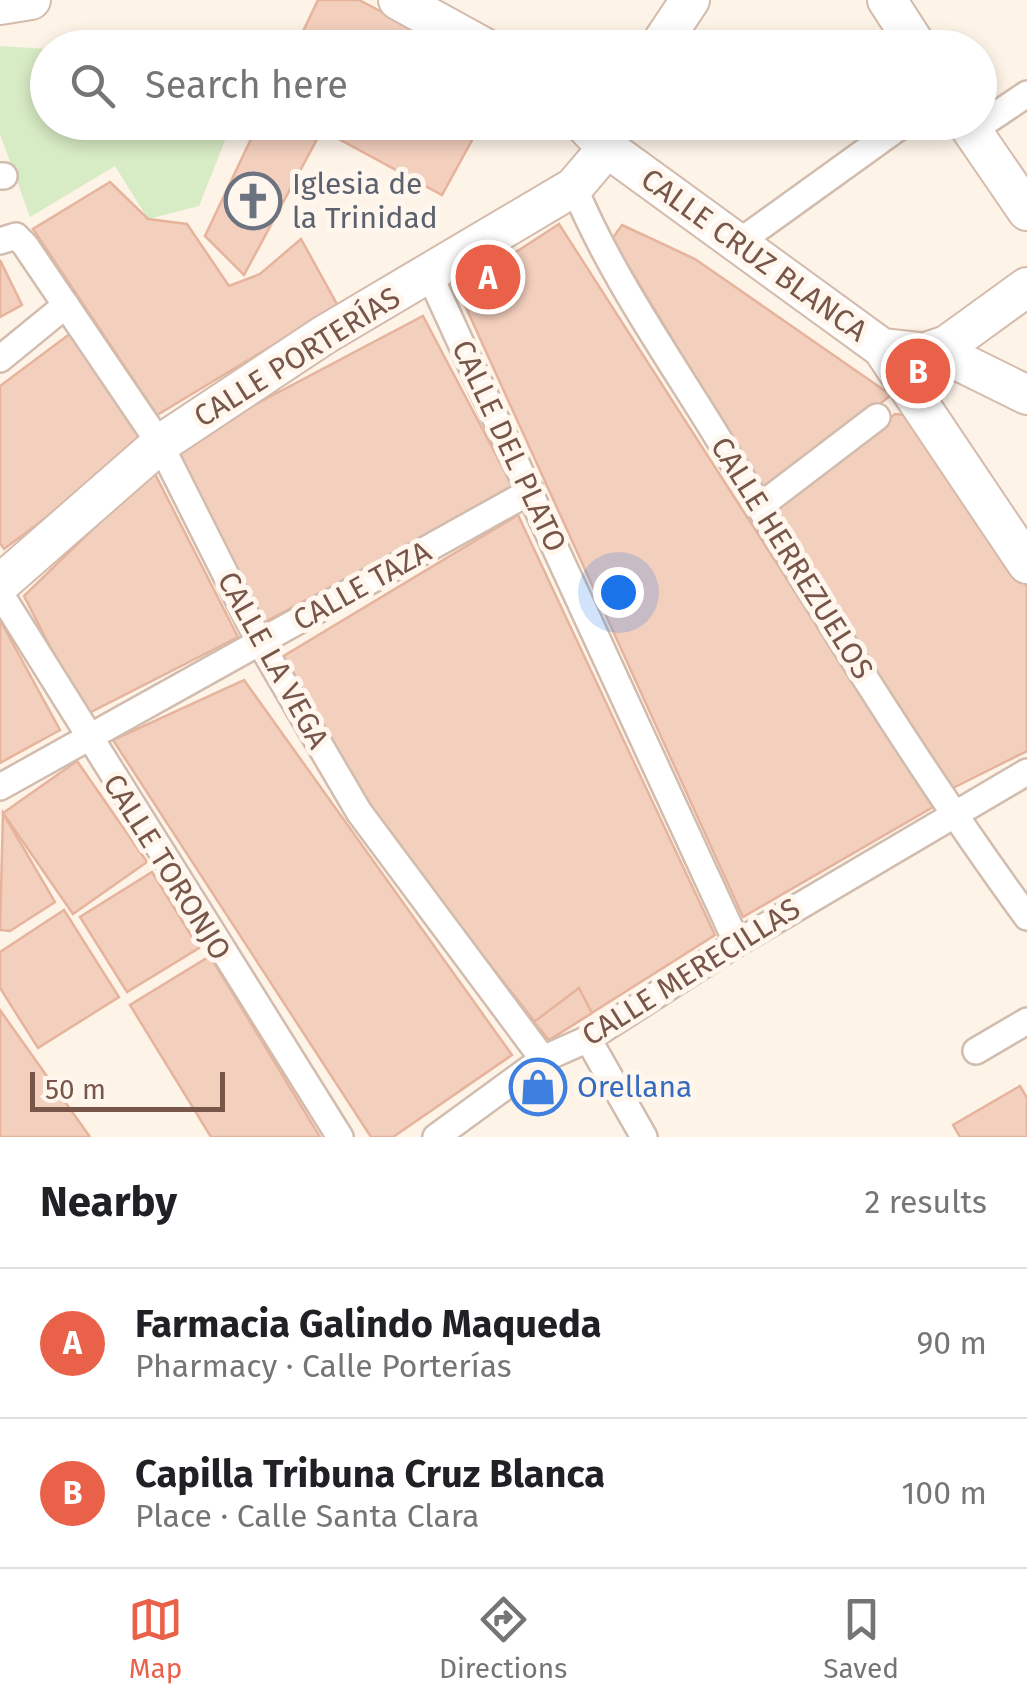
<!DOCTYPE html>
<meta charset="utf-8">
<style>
body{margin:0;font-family:"Fira Sans",sans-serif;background:#f2f2f2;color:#202124}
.scale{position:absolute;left:30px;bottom:25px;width:195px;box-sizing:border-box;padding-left:10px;border:5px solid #78574a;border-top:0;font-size:28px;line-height:35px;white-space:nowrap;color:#78574a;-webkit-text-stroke:8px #fff7ee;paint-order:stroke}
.you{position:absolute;left:618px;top:592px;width:35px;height:35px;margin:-25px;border:8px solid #fff;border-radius:50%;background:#1a73e8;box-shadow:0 0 0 15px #1a73e833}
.badge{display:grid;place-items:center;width:65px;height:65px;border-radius:50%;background:#ea6149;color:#fff;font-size:32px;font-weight:700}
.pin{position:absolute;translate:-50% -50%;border:5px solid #fff;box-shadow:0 2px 10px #0006}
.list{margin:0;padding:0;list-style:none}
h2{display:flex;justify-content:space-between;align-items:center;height:130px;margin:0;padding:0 40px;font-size:42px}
h2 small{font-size:32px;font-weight:400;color:#757577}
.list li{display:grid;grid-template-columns:65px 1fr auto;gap:30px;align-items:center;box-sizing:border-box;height:150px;padding:0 40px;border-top:2px solid #e0e0e0}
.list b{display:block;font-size:38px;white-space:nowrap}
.list p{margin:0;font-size:32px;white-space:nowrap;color:#757577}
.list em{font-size:32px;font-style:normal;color:#757577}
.icon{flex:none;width:55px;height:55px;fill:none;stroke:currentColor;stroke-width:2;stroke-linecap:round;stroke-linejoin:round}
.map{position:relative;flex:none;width:1027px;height:1137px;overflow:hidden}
.search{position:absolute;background:#fff;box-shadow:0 5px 15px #0003;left:30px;right:30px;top:30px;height:110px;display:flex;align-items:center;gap:25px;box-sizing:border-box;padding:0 35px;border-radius:55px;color:#757577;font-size:38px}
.sheet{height:430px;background:#fff}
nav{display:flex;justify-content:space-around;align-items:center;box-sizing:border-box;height:140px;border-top:2px solid #e0e0e0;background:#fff;font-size:28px;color:#757577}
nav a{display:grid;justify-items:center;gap:5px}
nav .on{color:#ea6149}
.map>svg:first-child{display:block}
.green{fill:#d7ebc4}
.building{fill:#f3cfbd;stroke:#e6b49d;stroke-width:2.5}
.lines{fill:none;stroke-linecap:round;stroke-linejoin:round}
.street-casing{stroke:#d2bcae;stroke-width:30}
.secondary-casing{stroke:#d5bbac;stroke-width:42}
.street{stroke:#fff;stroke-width:25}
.secondary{stroke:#fff;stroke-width:38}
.labels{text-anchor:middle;stroke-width:10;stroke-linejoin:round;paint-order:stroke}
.worship-label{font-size:30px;fill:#5b616d;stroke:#fff7ee;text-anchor:start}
.street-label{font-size:30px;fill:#78574a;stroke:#fff7ee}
.shop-label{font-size:30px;fill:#366cbe;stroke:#fff7ee;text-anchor:start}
</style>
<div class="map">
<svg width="1027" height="1137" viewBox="0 0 1027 1137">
<rect width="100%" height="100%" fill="#fdf3e7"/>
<polygon class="green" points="0,46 47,49 48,122 232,123 199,206 148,219 115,166 30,217 0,134"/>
<g class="building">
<polygon points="318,0 359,0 451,48 295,48"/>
<polygon points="259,122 482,122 442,195 322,130 244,275 205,236"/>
<polygon points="110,182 148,219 187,224 229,286 260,274 301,239 338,306 157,415 33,229"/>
<polygon points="559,224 933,807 743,917 458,290"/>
<polygon points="622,225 695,259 891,395 766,494 612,239"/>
<polygon points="0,260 22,305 0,317"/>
<polygon points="423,316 514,489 261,624 169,450"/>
<polygon points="71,333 150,440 4,549 0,543 0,386"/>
<polygon points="895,414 905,415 953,477 1027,587 1027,751 953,788 772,511"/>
<polygon points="153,470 238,637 85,715 24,596"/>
<polygon points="518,515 715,935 549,1040 372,814 282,657"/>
<polygon points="0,620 60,730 0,763"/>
<polygon points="244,680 512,1055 393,1137 371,1137 113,740"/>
<polygon points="77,761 147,862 73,914 3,813"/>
<polygon points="3,813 55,902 10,931 0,930"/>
<polygon points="152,872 199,948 127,992 80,917"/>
<polygon points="64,910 119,997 38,1048 0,988 0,952"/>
<polygon points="210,956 320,1137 211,1137 130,1005"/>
<polygon points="579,988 592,1013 549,1040 534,1022"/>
<polygon points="0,1010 90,1137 0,1137"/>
<polygon points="1020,1086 1027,1098 1027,1137 960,1137 953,1125"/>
</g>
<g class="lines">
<g class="street-casing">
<g id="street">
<polyline points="972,131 1027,94"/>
<polyline points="0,176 4,176"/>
<path d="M574 187C611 276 668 356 718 438 816 601 915 764 1027 917"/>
<polyline points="0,241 16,236 25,245 160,444 260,643 359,812 543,1059"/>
<polyline points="738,243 906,122"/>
<polyline points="430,276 737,943"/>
<polyline points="0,359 66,305"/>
<polyline points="759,507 877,417"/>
<polyline points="0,593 340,1137"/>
<polyline points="0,787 531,491"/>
<polyline points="588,1039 644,1137"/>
<polyline points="976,1051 1027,1021"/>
<polyline points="436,1137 543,1059 588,1039 737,943 1027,772"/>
</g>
</g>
<g class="secondary-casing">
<g id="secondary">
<polyline points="398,0 485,48"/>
<polyline points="887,0 918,48"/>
<polyline points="0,5 31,0"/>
<polyline points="658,48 690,0"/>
<polyline points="582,122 607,148 882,348 946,355 1027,395"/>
<polyline points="966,122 1027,211"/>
<polyline points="882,348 1027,564"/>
<polyline points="920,354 947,345 1027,287"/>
<polyline points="0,584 160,444 324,335 574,187 607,148"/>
</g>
</g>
<use href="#street" class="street"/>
<use href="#secondary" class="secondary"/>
</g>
<defs>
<g id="church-ring" transform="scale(2.875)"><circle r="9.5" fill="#fff7ee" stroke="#6b7280" stroke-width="1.5"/><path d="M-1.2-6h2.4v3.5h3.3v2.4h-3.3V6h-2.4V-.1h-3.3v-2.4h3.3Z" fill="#6b7280"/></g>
<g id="shop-ring" transform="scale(2.875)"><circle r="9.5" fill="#fff7ee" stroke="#3f7fe0" stroke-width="1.5"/><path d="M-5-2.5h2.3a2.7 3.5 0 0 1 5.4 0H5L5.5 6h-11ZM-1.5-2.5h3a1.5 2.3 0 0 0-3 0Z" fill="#3f7fe0"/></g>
</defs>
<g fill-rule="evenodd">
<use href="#church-ring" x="253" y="201"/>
<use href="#shop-ring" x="538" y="1087"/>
</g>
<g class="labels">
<g class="worship-label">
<text x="292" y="194">Iglesia de<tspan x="292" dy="34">la Trinidad</tspan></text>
</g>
<g class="street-label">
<text transform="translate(754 255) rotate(36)" y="10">CALLE CRUZ BLANCA</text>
<text transform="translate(297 357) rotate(-32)" y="10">CALLE PORTERÍAS</text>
<text transform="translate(509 446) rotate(65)" y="10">CALLE DEL PLATO</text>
<text transform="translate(792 558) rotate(58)" y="10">CALLE HERREZUELOS</text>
<text transform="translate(362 586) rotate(-29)" y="10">CALLE TAZA</text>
<text transform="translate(273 660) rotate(61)" y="10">CALLE LA VEGA</text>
<text transform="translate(167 867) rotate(58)" y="10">CALLE TORONJO</text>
<text transform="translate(691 972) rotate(-32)" y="10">CALLE MERECILLAS</text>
</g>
<g class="shop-label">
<text x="577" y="1097">Orellana</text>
</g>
</g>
</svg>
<div class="scale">50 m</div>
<div class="you"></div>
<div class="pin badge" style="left:488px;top:277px">A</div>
<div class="pin badge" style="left:918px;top:371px">B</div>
<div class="search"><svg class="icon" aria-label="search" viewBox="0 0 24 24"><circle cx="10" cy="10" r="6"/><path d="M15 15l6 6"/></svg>Search here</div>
</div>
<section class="sheet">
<h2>Nearby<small>2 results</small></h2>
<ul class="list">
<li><span class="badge">A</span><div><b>Farmacia Galindo Maqueda</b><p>Pharmacy · Calle Porterías</p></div><em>90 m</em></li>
<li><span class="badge">B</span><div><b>Capilla Tribuna Cruz Blanca</b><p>Place · Calle Santa Clara</p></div><em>100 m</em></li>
</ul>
</section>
<nav>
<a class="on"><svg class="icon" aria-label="map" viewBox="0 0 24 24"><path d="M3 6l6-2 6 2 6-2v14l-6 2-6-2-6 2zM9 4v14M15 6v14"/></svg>Map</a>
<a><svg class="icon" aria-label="directions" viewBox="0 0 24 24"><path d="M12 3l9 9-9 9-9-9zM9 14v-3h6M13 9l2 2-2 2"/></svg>Directions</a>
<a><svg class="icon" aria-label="saved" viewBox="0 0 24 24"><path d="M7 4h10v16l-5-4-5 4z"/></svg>Saved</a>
</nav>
